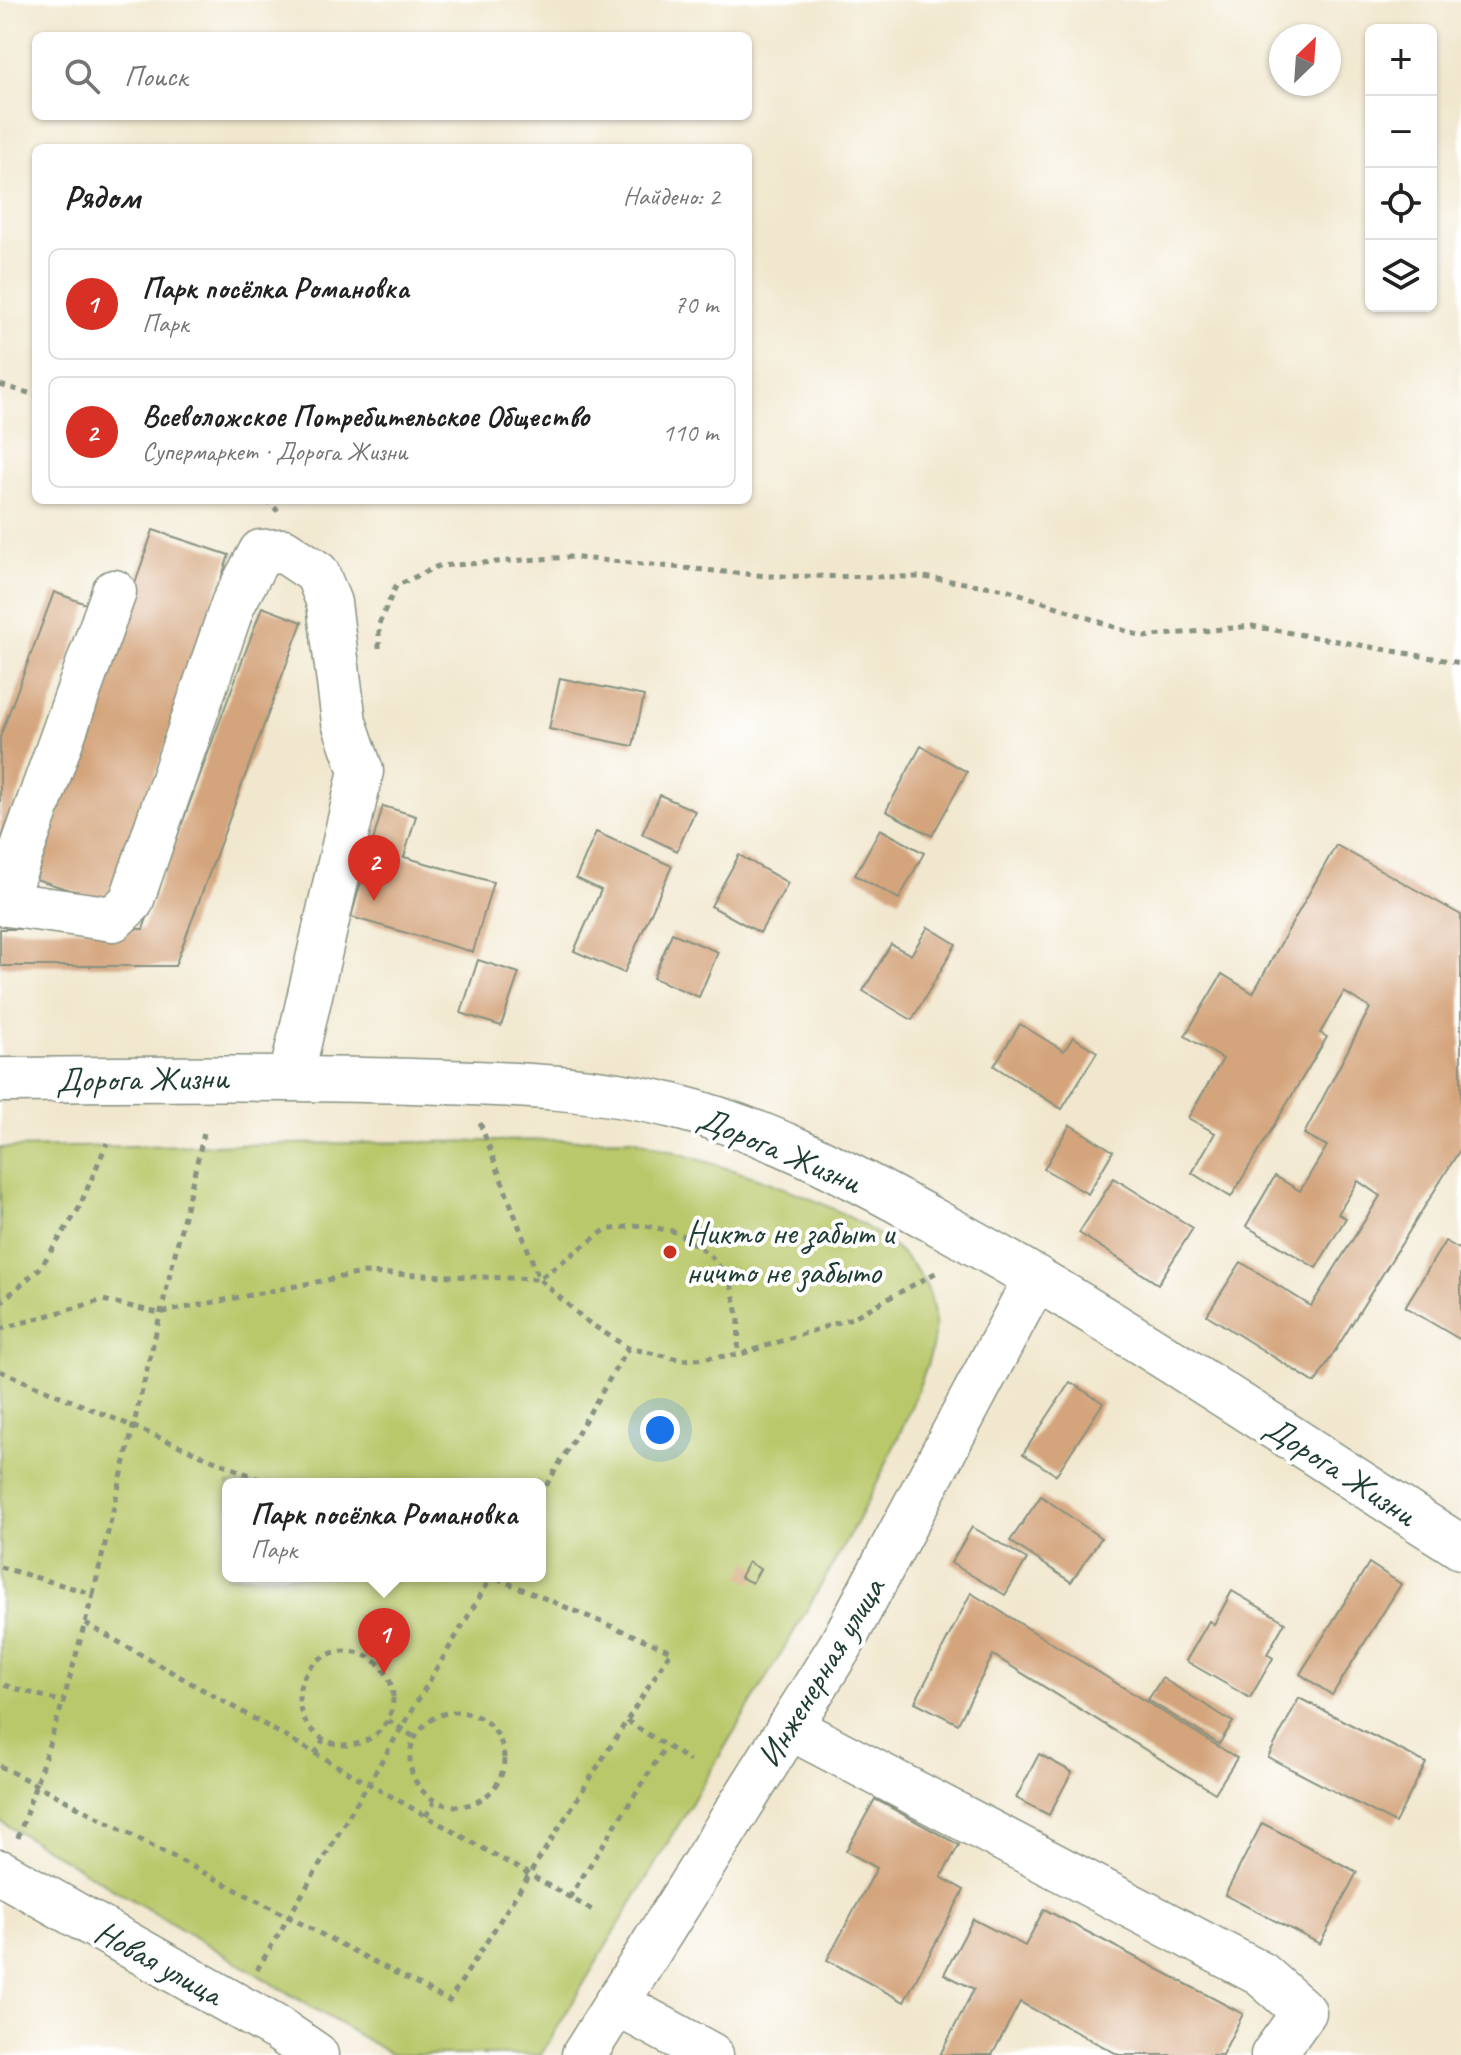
<!DOCTYPE html>
<html lang="ru">
<meta charset="utf-8">
<style>
body{margin:0;font-family:Caveat,sans-serif;background:#f2f2f2;color:#222}
.controls{position:absolute;right:24px;top:24px;display:grid;overflow:hidden;border-radius:12px;box-shadow:0 2px 6px #0004}
.controls button{width:72px;height:72px;display:grid;place-items:center;padding:0;border:0;border-bottom:2px solid #e0e0e0;background:#fff;color:#222;font:40px sans-serif}
.compass{position:absolute;left:1269px;top:24px;width:72px;height:72px;border-radius:50%;background:#fff;box-shadow:0 2px 6px #0004;rotate:25deg}
.you{position:absolute;left:660px;top:1430px;width:28px;height:28px;margin:-20px;border:6px solid #fff;border-radius:50%;background:#1a73e8;box-shadow:0 0 0 12px #1a73e833}
.badge{display:grid;place-items:center;width:52px;height:52px;border-radius:50%;background:#d93025;color:#fff;font-size:26px;font-weight:700}
.pin{position:absolute;translate:-50% -66px;filter:drop-shadow(0 2px 4px #0008)}
.pin::after{content:'';position:absolute;top:42px;width:28px;height:24px;background:inherit;clip-path:polygon(0 0,100% 0,50% 100%)}
.popup{position:absolute;left:222px;top:1478px;width:324px;height:104px;box-sizing:border-box;display:grid;place-content:center;border-radius:12px;background:#fff;filter:drop-shadow(0 2px 6px #0005);font-size:26px;white-space:nowrap;color:#767676}
.popup b{font-size:30px;color:#222}
.popup::after{content:'';position:absolute;left:50%;top:100%;margin-left:-16px;border:16px solid transparent;border-top-color:#fff}
.list{margin:0;padding:0;list-style:none}
h2{display:flex;justify-content:space-between;align-items:center;height:104px;margin:0;padding:0 32px;font-size:34px}
h2 small{font-size:26px;font-weight:400;color:#767676}
.list li{display:grid;grid-template-columns:52px 1fr auto;gap:24px;align-items:center;box-sizing:border-box;height:112px;margin:0 16px 16px;padding:0 16px;border:2px solid #e0e0e0;border-radius:12px}
.list b{display:block;font-size:30px;white-space:nowrap}
.list p{margin:0;font-size:26px;white-space:nowrap;color:#767676}
.list em{font-size:26px;font-style:normal;color:#767676}
.icon{flex:none;width:44px;height:44px;fill:none;stroke:currentColor;stroke-width:2;stroke-linecap:round;stroke-linejoin:round}
.map{position:relative;flex:none;width:1461px;height:2055px;overflow:hidden}
.search{position:absolute;background:#fff;box-shadow:0 2px 6px #0004;left:32px;top:32px;width:720px;height:88px;display:flex;align-items:center;gap:20px;box-sizing:border-box;padding:0 28px;border-radius:12px;color:#767676;font-size:30px}
.panel{position:absolute;background:#fff;box-shadow:0 2px 6px #0004;left:32px;top:144px;width:720px;height:360px;border-radius:12px}
.map>svg:first-child{display:block}
.green{fill:#b9c86a;stroke:#6c824f;stroke-width:2;fill-rule:evenodd}
.building{fill:#d4a47b}
.lines{fill:none;stroke-linecap:round;stroke-linejoin:round}
.minor-casing{stroke:#889281;stroke-width:47}
.major-casing{stroke:#889281;stroke-width:47}
.path{stroke:#889281;stroke-width:5;stroke-dasharray:6 6;stroke-linecap:butt}
.minor{stroke:#fff;stroke-width:44}
.major{stroke:#fff;stroke-width:44}
.poi-dot{fill:#c8321e;stroke:#fff;stroke-width:3}
.labels{text-anchor:middle;stroke-width:8;stroke-linejoin:round;paint-order:stroke}
.street-label{font-size:34px;fill:#1f3d34;stroke:#fff}
.poi-label{font-size:34px;fill:#1f3d34;stroke:#fff;text-anchor:start}
</style>
<div class="map">
<svg width="1461" height="2055" viewBox="0 0 1461 2055">
<rect width="100%" height="100%" fill="#fff"/>
<filter id="ink" filterUnits="userSpaceOnUse"><feTurbulence type="fractalNoise" baseFrequency=".0125" numOctaves="2"/><feDisplacementMap in="SourceGraphic" scale="16" xChannelSelector="R" yChannelSelector="G"/><feConvolveMatrix kernelMatrix="1 2 1 2 8 2 1 2 1" color-interpolation-filters="sRGB"/></filter>
<filter id="wash" filterUnits="userSpaceOnUse"><feTurbulence type="fractalNoise" baseFrequency=".006" numOctaves="4" result="noise"/><feDisplacementMap in="SourceGraphic" scale="32" xChannelSelector="R" yChannelSelector="G"/><feGaussianBlur stdDeviation="1.8" result="paint"/><feColorMatrix in="noise" values="0 0 0 0 0 0 0 0 0 0 0 0 0 0 0 0 0 1.4 0 .05"/><feComposite in="paint" operator="in"/></filter>
<g filter="url(#wash)">
<rect width="100%" height="100%" fill="#f1e7ce"/>
<path class="green" d="M633 1139C716 1167 876 1202 923 1280 937 1303 937 1336 928 1362 887 1481 820 1588 756 1695 684 1815 613 1935 541 2055H392L0 1821V1148ZM228 1484H540V1576H228Z"/>
<g id="blocks">
<g class="building">
<polygon points="153,530 229,555 112,904 36,879"/>
<polygon points="54,592 89,605 0,843 0,737"/>
<polygon points="262,607 302,622 175,966 0,966 0,929 143,929"/>
<polygon points="560,678 644,696 633,746 549,729"/>
<polygon points="921,746 967,772 932,836 886,811"/>
<polygon points="660,795 695,811 677,851 642,834"/>
<polygon points="383,806 416,816 404,857 493,882 473,952 351,917"/>
<polygon points="880,829 924,853 899,899 855,875"/>
<polygon points="596,832 672,866 624,973 574,951 601,890 576,878"/>
<polygon points="1336,845 1461,915 1461,1148 1315,1383 1207,1315 1241,1262 1311,1306 1380,1196 1358,1181 1338,1214 1346,1218 1316,1268 1246,1226 1275,1176 1300,1191 1327,1146 1304,1134 1370,1008 1344,992 1320,1033 1327,1037 1231,1197 1192,1173 1215,1133 1188,1118 1223,1059 1185,1036 1222,974 1253,993"/>
<polygon points="739,855 788,883 760,933 711,906"/>
<polygon points="928,927 956,944 912,1020 863,991 891,944 911,955"/>
<polygon points="672,933 718,952 699,997 653,978"/>
<polygon points="478,960 519,973 501,1026 461,1013"/>
<polygon points="1020,1024 1064,1051 1073,1037 1097,1052 1062,1109 994,1066"/>
<polygon points="1070,1125 1113,1151 1088,1194 1044,1169"/>
<polygon points="1114,1178 1193,1228 1158,1284 1079,1233"/>
<polygon points="1445,1241 1461,1250 1461,1340 1405,1307"/>
<polygon points="1070,1382 1103,1403 1056,1475 1023,1454"/>
<polygon points="1041,1496 1101,1538 1071,1582 1010,1541"/>
<polygon points="972,1527 1027,1559 1005,1595 951,1563"/>
<polygon points="748,1562 760,1569 752,1583 740,1577"/>
<polygon points="1369,1563 1401,1584 1332,1695 1300,1674"/>
<polygon points="1232,1591 1285,1622 1267,1654 1273,1658 1250,1698 1186,1661 1209,1621 1214,1624"/>
<polygon points="971,1593 1237,1758 1215,1793 993,1655 958,1724 915,1702"/>
<polygon points="1162,1678 1233,1722 1219,1744 1148,1700"/>
<polygon points="1299,1698 1426,1763 1395,1823 1268,1757"/>
<polygon points="1039,1754 1072,1772 1049,1815 1016,1798"/>
<polygon points="875,1799 959,1845 941,1877 964,1890 904,2002 827,1960 877,1868 846,1851"/>
<polygon points="1262,1823 1357,1872 1320,1944 1225,1895"/>
<polygon points="1044,1909 1243,2014 1222,2055 1119,2055 1020,2002 992,2055 940,2055 974,1989 944,1974 973,1919 1025,1946"/>
</g>
</g>
</g>
<g filter="url(#ink)">
<use href="#blocks" fill-opacity="0" stroke="#889281" stroke-width="2"/>
<g class="lines">
<g class="minor-casing">
<g id="minor">
<polyline points="0,903 113,919 131,902 233,604 261,552 284,551 317,573 329,603 344,722 361,771 291,1078"/>
<polyline points="3,903 114,592"/>
<polyline points="789,1727 1261,1974 1304,2012 1273,2055"/>
<polyline points="0,1872 278,2029 316,2055"/>
<polyline points="616,2003 711,2055"/>
<polyline points="584,2055 841,1645 1036,1278"/>
</g>
</g>
<g class="major-casing">
<path id="major" d="M0 1080C138 1079 275 1077 413 1081 500 1084 588 1085 673 1106 766 1129 851 1175 934 1221 1116 1319 1286 1437 1461 1547"/>
</g>
<g class="path">
<polyline points="0,385 36,395"/>
<polyline points="265,500 278,511"/>
<polyline points="379,648 379,624 396,586 438,566 569,557 767,576 923,577 1006,589 1143,637 1252,626 1461,663"/>
<polyline points="480,1123 539,1279 585,1320 628,1348 683,1360 738,1355 852,1318 939,1271"/>
<polyline points="0,1303 40,1268 78,1210 107,1143"/>
<polyline points="0,1329 103,1300 159,1313 362,1273 539,1279 605,1230 641,1225 677,1232 709,1254 730,1280 739,1319 738,1355"/>
<polyline points="0,1371 271,1484"/>
<polyline points="540,1496 628,1348"/>
<polyline points="0,1567 93,1594 63,1702 0,1684"/>
<polyline points="93,1594 204,1133"/>
<polyline points="85,1623 592,1910"/>
<circle cx="346" cy="1698" r="47"/>
<circle cx="457" cy="1759" r="47"/>
<polyline points="388,1720 414,1737"/>
<polyline points="627,1721 690,1761"/>
<polyline points="315,1754 323,1740"/>
<polyline points="0,1766 449,2001 671,1651 491,1576"/>
<polyline points="426,1816 434,1802"/>
<polyline points="18,1838 63,1702"/>
<polyline points="569,1898 666,1746"/>
<polyline points="257,1970 492,1576"/>
</g>
<use href="#minor" class="minor"/>
<use href="#major" class="major"/>
</g>
</g>
<circle class="poi-dot" cx="670" cy="1252" r="8"/>
<g class="labels">
<g class="street-label">
<text transform="translate(142 1078) rotate(-1)" y="12">Дорога Жизни</text>
<text transform="translate(780 1149) rotate(23)" y="12">Дорога Жизни</text>
<text transform="translate(1341 1470) rotate(33)" y="12">Дорога Жизни</text>
<text transform="translate(820 1672) rotate(-59)" y="12">Инженерная улица</text>
<text transform="translate(159 1962) rotate(29)" y="12">Новая улица</text>
</g>
<g class="poi-label">
<text x="686" y="1244">Никто не забыт и<tspan x="686" dy="39">ничто не забыто</tspan></text>
</g>
</g>
</svg>
<div class="controls">
<button>+</button>
<button>−</button>
<button><svg class="icon" aria-label="locate" viewBox="0 0 24 24"><circle cx="12" cy="12" r="6"/><path d="M12 2v4M12 18v4M2 12h4M18 12h4"/></svg></button>
<button><svg class="icon" aria-label="layers" viewBox="0 0 24 24"><path d="M12 4l9 5-9 5-9-5zM3 14l9 5 9-5"/></svg></button>
</div>
<svg class="compass" viewBox="-18 -18 36 36"><path d="M0-13l5 13h-10z" fill="#e53935"/><path d="M0 13l5-13h-10z" fill="#767676"/></svg>
<div class="you"></div>
<div class="pin badge" style="left:384px;top:1674px">1</div>
<div class="popup"><b>Парк посёлка Романовка</b>Парк</div>
<div class="pin badge" style="left:374px;top:901px">2</div>
<div class="search"><svg class="icon" aria-label="search" viewBox="0 0 24 24"><circle cx="10" cy="10" r="6"/><path d="M15 15l6 6"/></svg>Поиск</div>
<section class="panel">
<h2>Рядом<small>Найдено: 2</small></h2>
<ul class="list">
<li><span class="badge">1</span><div><b>Парк посёлка Романовка</b><p>Парк</p></div><em>70 m</em></li>
<li><span class="badge">2</span><div><b>Всеволожское Потребительское Общество</b><p>Супермаркет · Дорога Жизни</p></div><em>110 m</em></li>
</ul>
</section>
</div>
